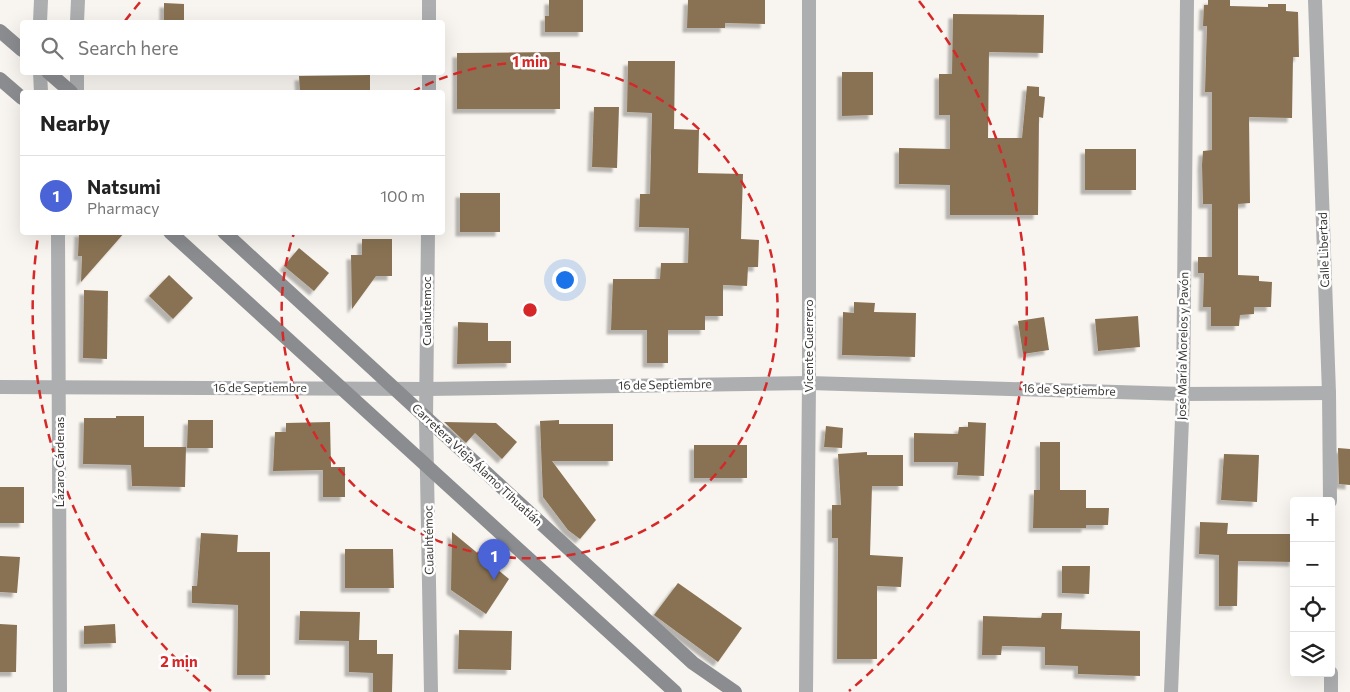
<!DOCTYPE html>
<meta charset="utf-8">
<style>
body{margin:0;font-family:Commissioner,sans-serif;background:#f2f2f2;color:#222}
.controls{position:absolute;right:15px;bottom:15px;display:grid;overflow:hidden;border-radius:5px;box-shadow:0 5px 20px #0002}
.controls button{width:45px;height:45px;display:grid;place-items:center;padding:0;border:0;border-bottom:1px solid #e0e0e0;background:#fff;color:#222;font:25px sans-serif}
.you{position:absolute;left:564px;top:279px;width:18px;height:18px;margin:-12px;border:4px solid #fff;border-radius:50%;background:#1a73e8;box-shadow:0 0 0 8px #1a73e833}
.badge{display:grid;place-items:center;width:32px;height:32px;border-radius:50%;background:#4a64d8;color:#fff;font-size:16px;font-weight:700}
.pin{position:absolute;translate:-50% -41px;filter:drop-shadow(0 1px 2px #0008)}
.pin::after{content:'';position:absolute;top:26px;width:18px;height:15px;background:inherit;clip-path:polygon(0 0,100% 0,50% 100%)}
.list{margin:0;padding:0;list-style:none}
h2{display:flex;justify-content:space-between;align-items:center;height:65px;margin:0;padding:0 20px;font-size:21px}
h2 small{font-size:16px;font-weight:400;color:#767676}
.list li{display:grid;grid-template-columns:32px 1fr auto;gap:15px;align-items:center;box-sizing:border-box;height:80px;padding:0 20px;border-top:1px solid #e0e0e0}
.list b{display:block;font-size:19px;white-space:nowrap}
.list p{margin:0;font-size:16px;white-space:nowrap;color:#767676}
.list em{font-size:16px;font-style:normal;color:#767676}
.icon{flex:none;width:28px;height:28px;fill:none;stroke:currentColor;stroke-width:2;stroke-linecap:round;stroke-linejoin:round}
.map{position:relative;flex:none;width:1350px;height:692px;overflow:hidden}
.search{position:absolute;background:#fff;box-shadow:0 5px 20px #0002;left:20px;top:20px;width:425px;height:55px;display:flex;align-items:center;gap:12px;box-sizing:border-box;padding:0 18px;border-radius:5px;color:#767676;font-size:19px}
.panel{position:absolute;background:#fff;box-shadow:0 5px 20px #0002;left:20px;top:90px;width:425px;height:145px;border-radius:5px}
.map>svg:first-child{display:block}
.building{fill:#897252;filter:url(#shadow)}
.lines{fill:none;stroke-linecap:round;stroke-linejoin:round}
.minor{stroke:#adaeb0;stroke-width:14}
.secondary{stroke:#8a8c8f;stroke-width:14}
.ring{fill:none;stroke:#d62828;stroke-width:2.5;stroke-dasharray:9 6}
.labels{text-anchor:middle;stroke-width:5;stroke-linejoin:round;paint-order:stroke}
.street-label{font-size:12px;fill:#393735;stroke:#fff}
.centre{fill:#d62828;stroke:#fff;stroke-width:2.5}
.ring-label{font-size:15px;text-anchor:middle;font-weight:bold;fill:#d62828;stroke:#fff;stroke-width:5;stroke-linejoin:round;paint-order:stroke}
</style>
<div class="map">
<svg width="1350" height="692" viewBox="0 0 1350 692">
<defs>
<filter id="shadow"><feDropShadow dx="-4.5" dy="4.5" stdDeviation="1" flood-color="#0004"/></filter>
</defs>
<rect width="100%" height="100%" fill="#f8f4ef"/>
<g class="building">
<polygon points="549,0 583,0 583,32 545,32 545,16 549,16"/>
<polygon points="688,0 765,0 765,24 725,23 725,28 687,28"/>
<polygon points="1208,0 1230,0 1230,6 1268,7 1268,4 1286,4 1286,11 1298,12 1299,57 1293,57 1292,118 1249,117 1250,203 1238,204 1238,275 1259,276 1259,281 1272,282 1271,307 1254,307 1254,314 1240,315 1239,326 1211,326 1211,307 1203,307 1204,273 1198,273 1198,257 1212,257 1212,204 1203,204 1202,165 1203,151 1212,150 1212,92 1205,92 1207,26 1203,26 1204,5 1208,5"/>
<polygon points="164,3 184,4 184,22 164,22"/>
<polygon points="953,14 1044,15 1043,53 989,52 988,138 1022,138 1027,86 1039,87 1039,96 1045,97 1043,118 1039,117 1038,215 950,215 950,185 899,184 899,148 950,149 950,115 939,115 939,74 952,74"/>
<polygon points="560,52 560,109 457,109 457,53"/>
<polygon points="628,61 675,61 674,129 699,130 698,173 743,174 741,239 759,240 758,267 748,267 747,286 723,285 723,316 705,316 705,330 668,330 668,363 647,363 647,330 611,330 613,279 660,279 661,263 688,263 689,228 639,227 640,194 650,194 652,113 627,112"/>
<polygon points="842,72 873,72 873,115 842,116"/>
<polygon points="370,75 370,92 300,92 299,76"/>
<polygon points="594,107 619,107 617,168 592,167"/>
<rect x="1085" y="149" width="51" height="41"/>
<rect x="460" y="193" width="40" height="39"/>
<polygon points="79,232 125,232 81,282 82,256 78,256"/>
<polygon points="362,239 392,239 392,276 376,276 352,309 351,255 362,255"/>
<polygon points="299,248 329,273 314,291 284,266"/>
<polygon points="169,275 193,298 173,319 149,296"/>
<polygon points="84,290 108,291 107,359 83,358"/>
<polygon points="854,302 875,303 874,312 916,313 915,357 842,355 843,312 854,313"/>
<polygon points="1138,316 1140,347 1098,351 1095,319"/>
<polygon points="1044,317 1049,350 1023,354 1018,321"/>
<polygon points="458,322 488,323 488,341 511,341 511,363 457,364"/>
<polygon points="116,416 144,416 144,447 186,447 185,487 132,486 131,465 83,464 84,418 116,418"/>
<polygon points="188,420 213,420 213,448 187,448"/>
<polygon points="559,420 559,424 613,424 613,461 552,461 596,520 580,539 568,530 543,497 540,421"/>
<polygon points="330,422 331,467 345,467 345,497 323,497 323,470 273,471 275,432 286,432 286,423"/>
<polygon points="444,422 496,423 517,442 502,459 475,433 466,443"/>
<polygon points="968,422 986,423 984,476 957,475 958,462 914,462 914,433 958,434 959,427 968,427"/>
<polygon points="826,426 843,428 842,448 824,447"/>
<polygon points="1040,442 1060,442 1060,490 1086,490 1086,508 1109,508 1108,525 1086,525 1086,528 1033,528 1034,490 1040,490"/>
<rect x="694" y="445" width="53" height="33"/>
<polygon points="1338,448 1350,449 1350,485 1339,484"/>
<polygon points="867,452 867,455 903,455 903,486 872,486 870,555 903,557 901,587 877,586 877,659 837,659 838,538 832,538 832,505 841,505 838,454"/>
<polygon points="1224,454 1259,455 1257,502 1221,500"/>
<rect x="0" y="487" width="24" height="36"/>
<polygon points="1200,522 1228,523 1227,534 1294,534 1294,562 1238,561 1237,606 1219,606 1219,555 1199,554"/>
<polygon points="452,532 509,579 486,614 451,590"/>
<polygon points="201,533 238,535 237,552 270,552 270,675 237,675 238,605 192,603 192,586 197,586"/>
<polygon points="345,549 393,549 394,588 345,588"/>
<polygon points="0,556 20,557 17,593 0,592"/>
<polygon points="1062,566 1090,566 1089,594 1062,593"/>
<polygon points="678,583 742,628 718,662 654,615"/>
<polygon points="300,611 360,612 359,640 377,640 377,654 393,654 392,692 373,692 373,673 349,672 349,641 299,640"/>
<polygon points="1042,613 1062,613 1061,629 1140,631 1140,676 1078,674 1078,666 1045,665 1045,647 1002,646 1001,655 982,655 983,616 1041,618"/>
<polygon points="0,624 17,625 16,672 0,672"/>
<polygon points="115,624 116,643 84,644 84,626"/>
<polygon points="459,630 512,631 511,670 458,669"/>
</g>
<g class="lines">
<g class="minor">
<polyline points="1315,0 1329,393 1330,501"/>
<polyline points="40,22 41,0"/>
<polyline points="77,22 78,0"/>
<polyline points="429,22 429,0"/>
<polyline points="40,72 41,92"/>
<polyline points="77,92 77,72"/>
<polyline points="429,92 429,72"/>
<polyline points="58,232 60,692"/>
<polyline points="428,232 426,419 431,692"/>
<polyline points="0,387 427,389 809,383 1183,394 1329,393"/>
<polyline points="1331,673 1331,692"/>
<polyline points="806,692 809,383 809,0"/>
<polyline points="1171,692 1183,394 1187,0"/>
</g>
<g class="secondary">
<polyline points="0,31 22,50"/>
<polyline points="48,72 71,92"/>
<polyline points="0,79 22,98"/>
<polyline points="170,232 675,692"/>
<polyline points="224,232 693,663 735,692"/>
</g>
</g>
<g class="ring">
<path d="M412 92A248 248 0 1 1 294 233"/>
<path d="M211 691A497 497 0 0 1 38 237M125 21A497 497 0 0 1 141 1M919 1A497 497 0 0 1 849 691"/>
</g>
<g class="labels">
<g class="street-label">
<text transform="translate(1324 250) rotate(-92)" y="4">Calle Libertad</text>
<text transform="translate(427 311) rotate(-90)" y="4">Cuahutemoc</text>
<text transform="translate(809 346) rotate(-90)" y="4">Vicente Guerrero</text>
<text transform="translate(1183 346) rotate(-89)" y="4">José María Morelos y Pavón</text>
<text transform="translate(665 385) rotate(-1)" y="4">16 de Septiembre</text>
<text x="260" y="392">16 de Septiembre</text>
<text transform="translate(1069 390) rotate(2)" y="4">16 de Septiembre</text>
<text transform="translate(60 462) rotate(-90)" y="4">Lázaro Cárdenas</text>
<text transform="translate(477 465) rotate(43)" y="4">Carretera Vieja Álamo Tihuatlán</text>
<text transform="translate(429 540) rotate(-91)" y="4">Cuauhtémoc</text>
</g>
</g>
<circle cx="530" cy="310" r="8" class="centre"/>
<g class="ring-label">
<text x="530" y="67">1 min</text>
<text x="179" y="667">2 min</text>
</g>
</svg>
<div class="controls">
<button>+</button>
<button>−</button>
<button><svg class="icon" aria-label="locate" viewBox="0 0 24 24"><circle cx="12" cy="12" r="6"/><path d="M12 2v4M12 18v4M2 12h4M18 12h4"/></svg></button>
<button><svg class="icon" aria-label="layers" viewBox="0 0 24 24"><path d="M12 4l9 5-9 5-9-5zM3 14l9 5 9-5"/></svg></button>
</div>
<div class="you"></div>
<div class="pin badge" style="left:494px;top:580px">1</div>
<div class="search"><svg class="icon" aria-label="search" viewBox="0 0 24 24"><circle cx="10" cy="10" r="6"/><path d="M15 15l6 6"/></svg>Search here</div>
<section class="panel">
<h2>Nearby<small></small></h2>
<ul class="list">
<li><span class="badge">1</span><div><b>Natsumi</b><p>Pharmacy</p></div><em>100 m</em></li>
</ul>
</section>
</div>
